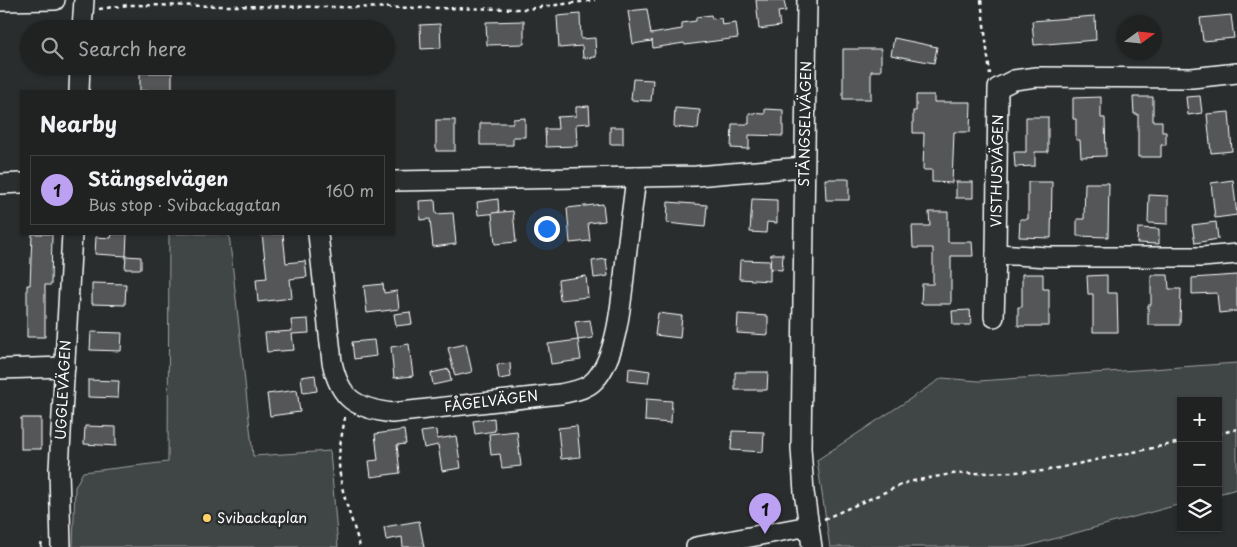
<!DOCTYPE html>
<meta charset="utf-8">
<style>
body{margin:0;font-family:"Playpen Sans",sans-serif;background:#2d2f2f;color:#f1f3f6}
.controls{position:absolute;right:15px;bottom:15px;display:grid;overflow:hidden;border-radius:0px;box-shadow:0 1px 4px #0004}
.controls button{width:45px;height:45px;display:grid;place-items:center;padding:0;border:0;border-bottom:1px solid #3d3f40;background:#202222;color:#f1f3f6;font:25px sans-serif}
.compass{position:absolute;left:1117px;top:15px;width:45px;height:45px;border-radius:50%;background:#202222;box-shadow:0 1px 4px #0004;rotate:75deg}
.you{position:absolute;left:546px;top:228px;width:18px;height:18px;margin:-12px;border:4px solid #fff;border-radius:50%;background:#1a73e8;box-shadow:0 0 0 8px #1a73e833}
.badge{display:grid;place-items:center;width:32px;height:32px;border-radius:50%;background:#bca0f2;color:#111;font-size:16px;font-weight:700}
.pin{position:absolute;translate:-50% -41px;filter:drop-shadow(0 1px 2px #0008)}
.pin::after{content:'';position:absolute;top:26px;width:18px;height:15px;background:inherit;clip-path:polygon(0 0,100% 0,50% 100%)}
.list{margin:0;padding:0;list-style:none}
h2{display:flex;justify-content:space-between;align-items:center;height:65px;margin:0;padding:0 20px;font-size:21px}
h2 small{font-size:16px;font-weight:400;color:#a2a4a5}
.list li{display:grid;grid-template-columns:32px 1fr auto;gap:15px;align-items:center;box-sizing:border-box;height:70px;margin:0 10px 10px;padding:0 10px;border:1px solid #3d3f40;border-radius:0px}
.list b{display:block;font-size:19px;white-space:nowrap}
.list p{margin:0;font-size:16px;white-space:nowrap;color:#a2a4a5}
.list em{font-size:16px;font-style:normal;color:#a2a4a5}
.icon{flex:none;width:28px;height:28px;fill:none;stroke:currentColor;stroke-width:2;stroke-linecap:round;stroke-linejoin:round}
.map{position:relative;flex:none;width:1237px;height:547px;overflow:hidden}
.search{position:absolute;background:#202222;box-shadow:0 1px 4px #0004;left:20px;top:20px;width:375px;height:55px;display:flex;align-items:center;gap:12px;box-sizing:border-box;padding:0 18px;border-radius:28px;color:#a2a4a5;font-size:19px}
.panel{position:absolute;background:#202222;box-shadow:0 1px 4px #0004;left:20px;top:90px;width:375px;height:145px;border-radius:0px}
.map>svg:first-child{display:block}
.green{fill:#414445;stroke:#a0a2a2}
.building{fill:#555758;stroke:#fff}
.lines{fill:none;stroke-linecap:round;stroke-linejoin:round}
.minor-casing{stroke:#fff;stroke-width:22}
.path{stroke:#fff;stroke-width:2.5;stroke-dasharray:4 4;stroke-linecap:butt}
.minor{stroke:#2a2d2e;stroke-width:19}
.poi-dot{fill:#ffd166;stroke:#2a2d2e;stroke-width:2}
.labels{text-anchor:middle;stroke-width:5;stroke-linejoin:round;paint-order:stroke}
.street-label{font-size:14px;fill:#fff;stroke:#2a2d2e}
.poi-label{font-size:14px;fill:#fff;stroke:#2a2d2e;text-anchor:start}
</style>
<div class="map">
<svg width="1237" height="547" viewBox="0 0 1237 547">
<rect width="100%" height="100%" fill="#2a2d2e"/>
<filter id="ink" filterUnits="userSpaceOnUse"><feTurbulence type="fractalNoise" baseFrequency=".02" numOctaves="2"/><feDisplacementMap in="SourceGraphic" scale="10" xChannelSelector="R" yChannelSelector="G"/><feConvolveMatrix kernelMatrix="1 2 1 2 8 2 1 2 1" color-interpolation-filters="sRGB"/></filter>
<g filter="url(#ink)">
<g class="green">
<polygon points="169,234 229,234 253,456 330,451 338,547 73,547 75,487 83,472 168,462"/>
<polygon points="1237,363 1237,489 1218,494 1218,401 1181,401 1181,504 1024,547 830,547 817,460 942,378 979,381"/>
</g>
<g class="building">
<polygon points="756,0 784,0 786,11 778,12 780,26 759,29"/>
<polygon points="647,9 651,34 682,29 682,23 696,21 696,17 711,15 712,19 721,18 722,25 736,23 738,38 685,45 684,43 653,48 652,40 652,41 633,44 628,11"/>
<polygon points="580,14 581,39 595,38 596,57 583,58 582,46 559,48 557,16"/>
<polygon points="1231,15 1234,38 1203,41 1200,18"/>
<polygon points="1095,16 1096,40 1034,45 1032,21"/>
<polygon points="524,21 524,44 487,45 486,22"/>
<polygon points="440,24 441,48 421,49 420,25"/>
<polygon points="894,38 937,47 934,63 891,55"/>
<polygon points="843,49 881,49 881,71 871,71 871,99 843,99"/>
<rect x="140" y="73" width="32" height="18"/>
<polygon points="633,79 653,80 651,101 631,100"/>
<polygon points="916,95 934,95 934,102 971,102 970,132 954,132 952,183 932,182 932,170 923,170 924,133 913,133 913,111 916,111"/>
<polygon points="1200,96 1202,113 1188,115 1186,97"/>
<polygon points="1101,97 1101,118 1105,118 1106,156 1081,157 1080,140 1076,140 1076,119 1073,119 1073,98"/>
<polygon points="1133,97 1153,97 1153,121 1162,121 1162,132 1166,132 1166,145 1161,145 1161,157 1138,157 1138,114 1134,114"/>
<polygon points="589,106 590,123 576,124 577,146 546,147 545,129 558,129 557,117 576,116 576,107"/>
<polygon points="675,108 700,110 698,129 674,127"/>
<polygon points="765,109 783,110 783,136 749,135 749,149 731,148 732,124 749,124 749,113 765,114"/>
<polygon points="1229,112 1232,151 1211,153 1207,114"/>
<polygon points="1026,117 1048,117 1048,152 1035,152 1035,166 1015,167 1014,152 1026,152"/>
<polygon points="525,118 525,137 513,137 513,145 480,145 480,123 513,123 513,119"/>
<rect x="436" y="120" width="19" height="31"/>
<rect x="610" y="127" width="13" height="17"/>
<polygon points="825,179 849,179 849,200 826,200"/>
<polygon points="1233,180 1237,215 1215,218 1211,183"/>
<rect x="956" y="182" width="17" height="16"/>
<polygon points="1028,182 1052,182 1051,238 1019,237 1020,219 1028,219"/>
<polygon points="1085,183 1109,183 1108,237 1077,236 1077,219 1084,219"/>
<polygon points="1149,195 1168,196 1168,224 1148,223"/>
<polygon points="498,199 499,213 478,215 477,202"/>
<polygon points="752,199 777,200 777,223 767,222 766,233 750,232"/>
<polygon points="435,200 436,214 453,213 456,244 433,247 430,219 420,220 419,201"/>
<polygon points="668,202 707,205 705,227 667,223"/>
<polygon points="603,204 605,221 588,223 590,241 570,243 567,208"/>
<polygon points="513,211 516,242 495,244 492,213"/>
<polygon points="929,212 948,212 948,242 972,242 973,256 951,256 951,304 921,304 922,284 933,284 933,248 913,248 912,226 930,226"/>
<polygon points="1216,222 1218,239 1195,243 1192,225"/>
<polygon points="1138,228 1159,229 1159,244 1137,243"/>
<polygon points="32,234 52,234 51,285 45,285 45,337 27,337 27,285 30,285"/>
<polygon points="112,234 127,234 126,256 95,254 96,237 111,238"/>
<polygon points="262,234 283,234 286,263 305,261 307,277 290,279 292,298 258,302 256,279 267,278"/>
<polygon points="771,254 783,254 782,270 770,269"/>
<polygon points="126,256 141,257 141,269 125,269"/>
<polygon points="606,259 608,276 594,278 592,261"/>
<polygon points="740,260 770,261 770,281 739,279"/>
<polygon points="1022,274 1043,274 1043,289 1049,289 1049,326 1018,326 1018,307 1022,307"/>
<polygon points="1107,275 1107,293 1117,293 1118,332 1093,332 1093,294 1088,294 1087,276"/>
<polygon points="1151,275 1168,275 1169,289 1181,289 1180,325 1148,325 1148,305 1151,305"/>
<polygon points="1237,275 1237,311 1219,313 1217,293 1192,294 1192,278"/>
<polygon points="586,276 588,297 560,300 558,280"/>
<polygon points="92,283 126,284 125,305 92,304"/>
<polygon points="383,284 384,293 397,291 399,309 367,313 364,286"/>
<polygon points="970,310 971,325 953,325 952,311"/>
<polygon points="410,312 412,324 396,326 394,314"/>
<polygon points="658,313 682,316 680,338 655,335"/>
<polygon points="738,314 768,316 768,335 737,333"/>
<polygon points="308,319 309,333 292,334 294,350 267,352 265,333 292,331 291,320"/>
<polygon points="590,320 593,338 578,340 575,322"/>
<polygon points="91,332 122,333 121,351 90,350"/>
<polygon points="374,340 376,356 354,359 352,342"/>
<polygon points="578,340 581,360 551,364 548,344"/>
<polygon points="409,344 413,376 394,378 391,347"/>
<polygon points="466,344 472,372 455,376 448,348"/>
<polygon points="510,363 511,377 499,379 497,365"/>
<polygon points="629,368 650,371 648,383 628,381"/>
<polygon points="449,369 451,381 433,385 431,373"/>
<polygon points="735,372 768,372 767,390 735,390"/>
<polygon points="315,375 317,391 303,393 301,377"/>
<polygon points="88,380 119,381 118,398 88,397"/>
<polygon points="297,390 300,412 270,416 267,394"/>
<polygon points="646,399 672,401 671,423 645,421"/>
<rect x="21" y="418" width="20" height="31"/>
<polygon points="494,418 495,431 475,434 473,421"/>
<polygon points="85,426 116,427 116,446 84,444"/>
<polygon points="577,426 580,457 561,459 558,428"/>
<polygon points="404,430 406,444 397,445 400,473 371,477 369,461 378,460 375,434"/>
<polygon points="436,430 437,439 456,436 461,468 442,471 438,445 424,448 421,432"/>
<polygon points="517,431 521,466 502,468 500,454 491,455 489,434"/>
<polygon points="732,431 764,432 763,452 731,450"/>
<polygon points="419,521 424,547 403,547 402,537 386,540 384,527"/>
</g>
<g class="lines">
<g class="minor-casing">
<g id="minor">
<polyline points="807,0 801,448 804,492 812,547"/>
<polyline points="0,1 55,0"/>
<polyline points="82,29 84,0"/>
<polyline points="1237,73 1192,78 1036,77 1014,80 998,88 996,254 1048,257 1202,257 1237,254"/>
<polyline points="79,91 80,66"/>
<polyline points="394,181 696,176 803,167"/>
<polyline points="0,184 21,183"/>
<path d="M318 234 332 362C340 400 356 408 392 413L560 394C572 391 586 390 595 380 619 354 622 292 626 258 629 231 633 204 636 177"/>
<polyline points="994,317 996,254"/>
<polyline points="0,369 65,367"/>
<polyline points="61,547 59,469 72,234"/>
<polyline points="696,547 809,526"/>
</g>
</g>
<g class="path">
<polyline points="981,0 990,74"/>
<polyline points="99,9 128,5 526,9 595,0"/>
<path d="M345 417C343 431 339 445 339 460 339 490 352 518 360 547"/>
<polyline points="1218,434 1237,429"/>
<polyline points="824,519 908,482 951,474 1044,471 1181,442"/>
<polyline points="41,547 42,539"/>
</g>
<use href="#minor" class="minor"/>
</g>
</g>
<circle class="poi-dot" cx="207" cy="518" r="5"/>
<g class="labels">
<g class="street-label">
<text transform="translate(805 124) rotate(-89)" y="5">STÄNGSELVÄGEN</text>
<text transform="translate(997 171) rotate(-89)" y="5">VISTHUSVÄGEN</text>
<text transform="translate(63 390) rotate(-87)" y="5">UGGLEVÄGEN</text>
<text transform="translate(491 401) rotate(-7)" y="5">FÅGELVÄGEN</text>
</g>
<g class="poi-label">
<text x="217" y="523">Svibackaplan</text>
</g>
</g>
</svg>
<div class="controls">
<button>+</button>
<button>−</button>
<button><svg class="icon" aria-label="layers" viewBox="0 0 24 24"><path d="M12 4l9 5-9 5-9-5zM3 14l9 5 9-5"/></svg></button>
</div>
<svg class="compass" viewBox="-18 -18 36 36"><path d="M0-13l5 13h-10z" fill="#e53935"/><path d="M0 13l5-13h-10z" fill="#a2a4a5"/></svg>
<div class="you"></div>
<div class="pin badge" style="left:765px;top:534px">1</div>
<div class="search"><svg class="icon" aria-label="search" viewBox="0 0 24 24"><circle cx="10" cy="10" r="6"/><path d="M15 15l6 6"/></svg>Search here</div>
<section class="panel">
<h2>Nearby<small></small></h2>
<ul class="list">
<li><span class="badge">1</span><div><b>Stängselvägen</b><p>Bus stop · Svibackagatan</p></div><em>160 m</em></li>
</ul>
</section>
</div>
